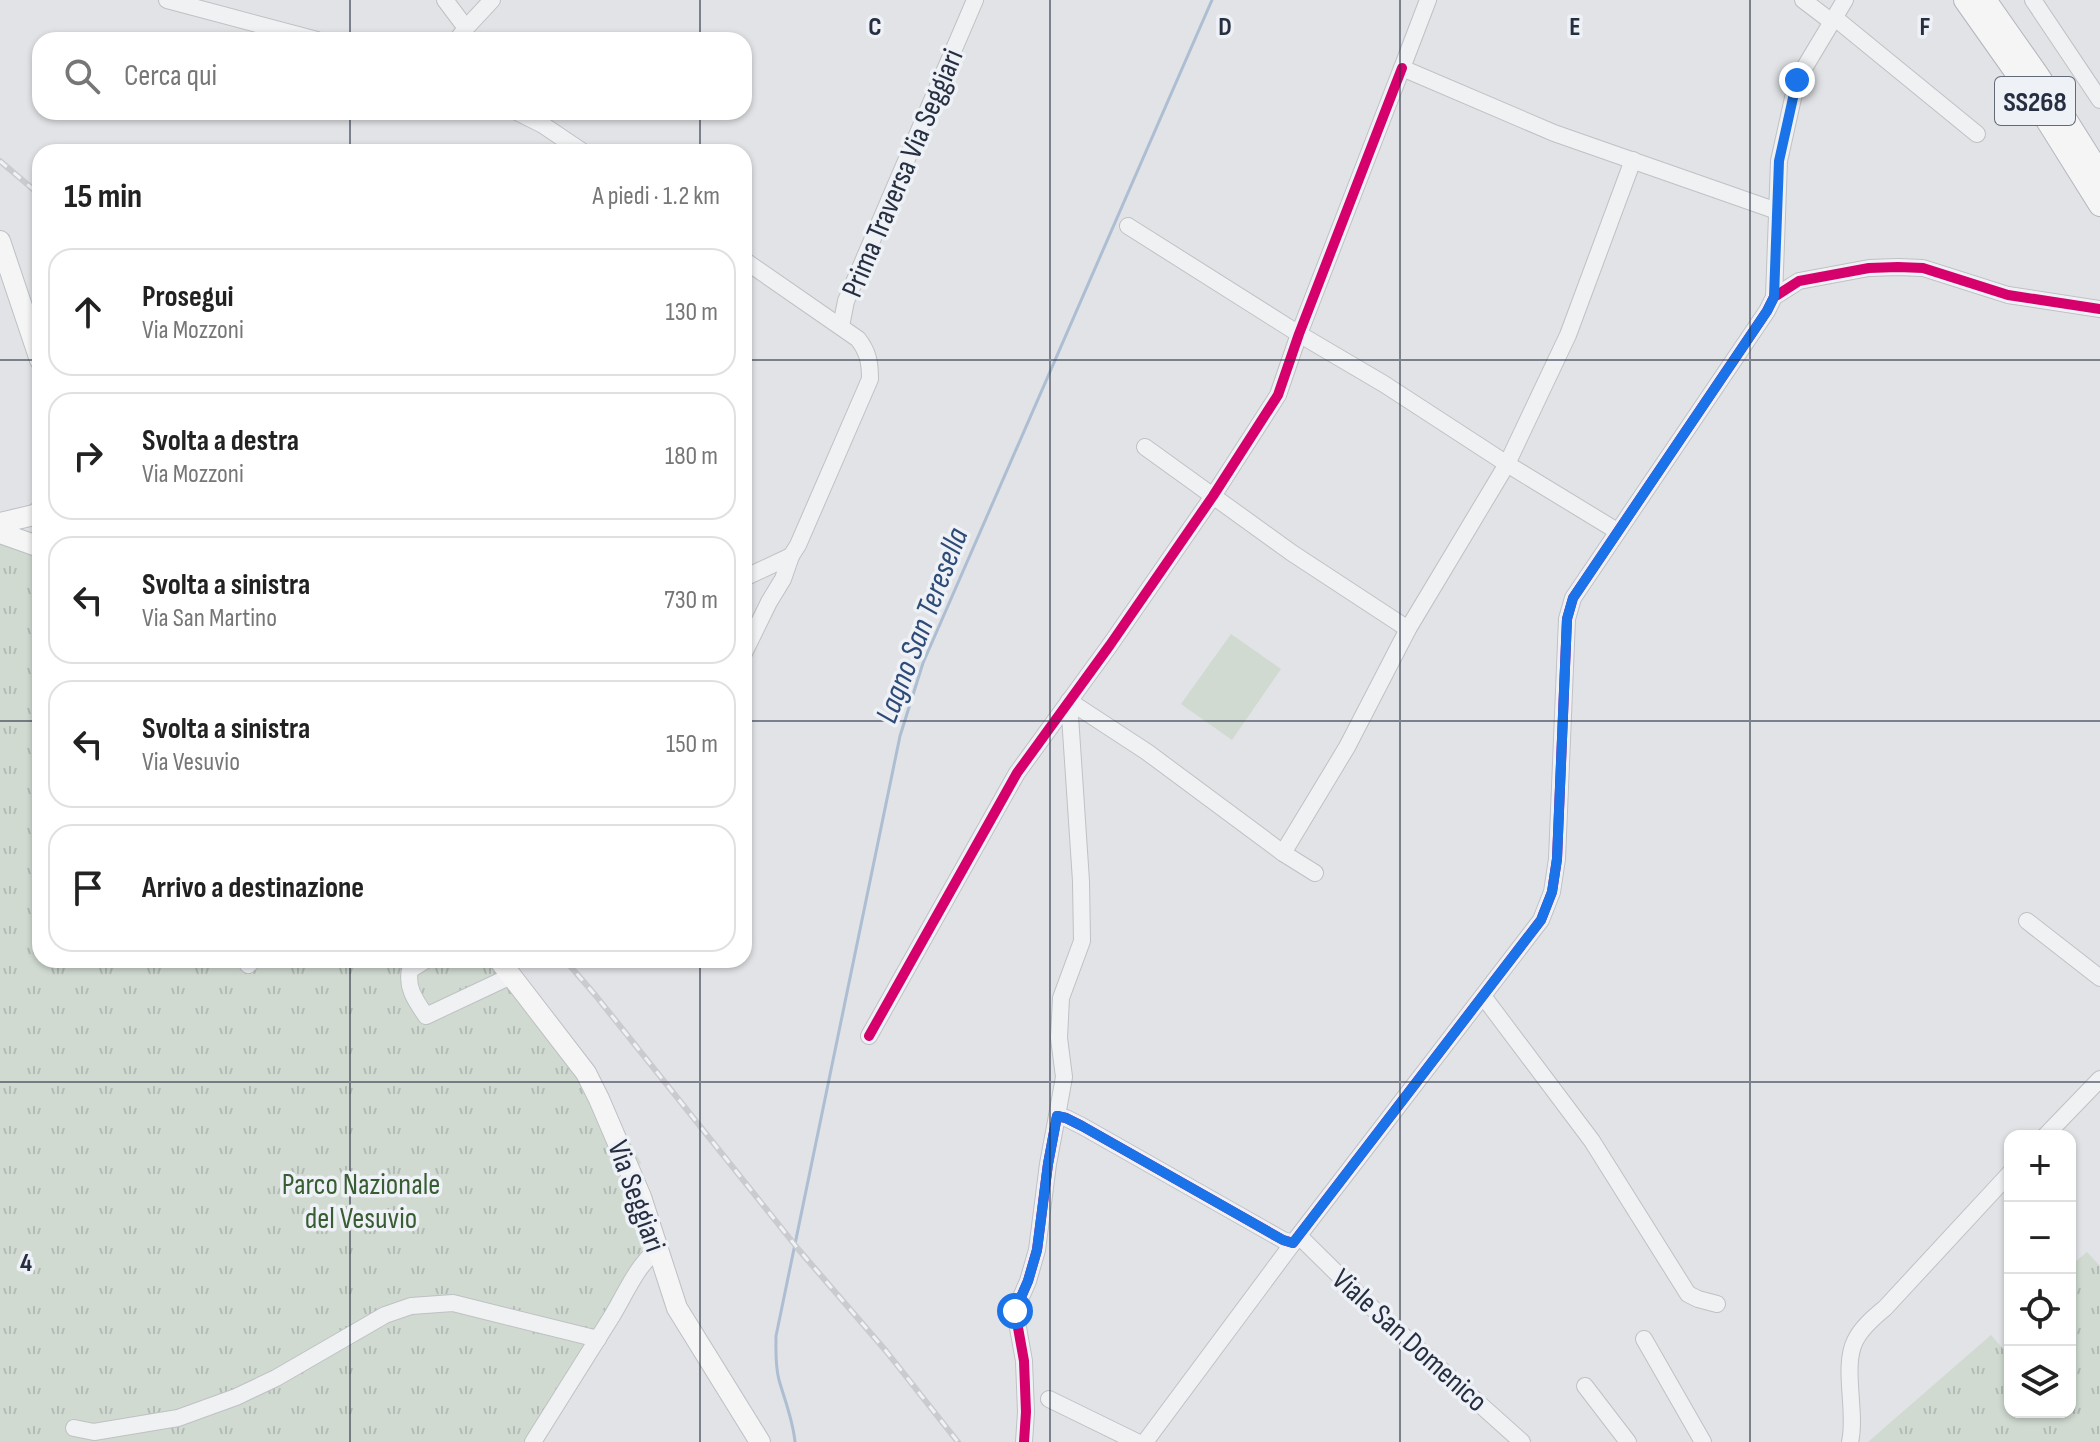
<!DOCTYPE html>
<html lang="it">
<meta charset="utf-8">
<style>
body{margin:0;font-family:"Sofia Sans Condensed",sans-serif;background:#f6f6f6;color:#222}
.controls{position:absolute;right:24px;bottom:24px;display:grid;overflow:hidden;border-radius:16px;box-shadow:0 2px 6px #0004}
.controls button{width:72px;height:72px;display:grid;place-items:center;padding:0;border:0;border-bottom:2px solid #e0e0e0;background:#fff;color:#222;font:40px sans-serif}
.stop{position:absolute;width:24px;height:24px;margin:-18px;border:6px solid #1a73e8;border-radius:50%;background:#fff}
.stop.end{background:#1a73e8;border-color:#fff;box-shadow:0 2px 8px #0008}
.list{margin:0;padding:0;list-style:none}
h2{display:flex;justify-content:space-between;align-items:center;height:104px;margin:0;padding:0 32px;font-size:34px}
h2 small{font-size:26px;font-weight:400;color:#767676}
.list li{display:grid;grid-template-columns:52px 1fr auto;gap:24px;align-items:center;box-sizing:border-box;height:128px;margin:0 16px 16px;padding:0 16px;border:2px solid #e0e0e0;border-radius:24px}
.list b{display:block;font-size:30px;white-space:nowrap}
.list p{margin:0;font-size:26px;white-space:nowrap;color:#767676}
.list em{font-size:26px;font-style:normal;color:#767676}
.icon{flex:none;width:44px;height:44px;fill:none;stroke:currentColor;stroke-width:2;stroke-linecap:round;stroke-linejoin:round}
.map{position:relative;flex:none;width:2100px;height:1442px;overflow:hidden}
.search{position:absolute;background:#fff;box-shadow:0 2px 6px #0004;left:32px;top:32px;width:720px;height:88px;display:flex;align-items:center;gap:20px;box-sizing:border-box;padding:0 28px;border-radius:24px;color:#767676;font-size:30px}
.panel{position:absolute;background:#fff;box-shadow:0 2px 6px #0004;left:32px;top:144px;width:720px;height:824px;border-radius:24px}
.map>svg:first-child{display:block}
.grass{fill:url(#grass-tufts)}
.pitch{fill:#d0dad1}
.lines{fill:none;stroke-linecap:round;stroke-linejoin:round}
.stream{stroke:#adbed3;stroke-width:3}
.minor-casing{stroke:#bfc1c4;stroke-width:18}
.major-casing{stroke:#bdc0c4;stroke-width:22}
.highway-casing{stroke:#b3b6bb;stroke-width:24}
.minor{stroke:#f0f1f3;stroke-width:16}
.major{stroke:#f5f5f6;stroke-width:20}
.highway{stroke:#f5f5f6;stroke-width:22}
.rail-casing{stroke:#c9cbce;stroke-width:6}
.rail{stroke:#eef1f6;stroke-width:3;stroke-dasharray:9;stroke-linecap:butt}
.cycleway-casing{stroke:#eef1f6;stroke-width:15}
.cycleway{stroke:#d6006c;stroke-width:10}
.route{stroke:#1a73e8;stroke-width:10}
.grid{fill:none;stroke:#262f41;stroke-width:2;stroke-opacity:0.55}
.labels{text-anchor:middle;stroke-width:7;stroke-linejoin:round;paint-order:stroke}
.shield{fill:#eef1f6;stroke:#626977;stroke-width:2}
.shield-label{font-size:28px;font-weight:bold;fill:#262f41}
.street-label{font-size:30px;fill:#262f41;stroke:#eef1f6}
.park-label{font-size:30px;fill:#395d33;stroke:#eef1f6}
.water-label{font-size:32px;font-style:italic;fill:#2e4b77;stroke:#eef1f6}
.grid-label{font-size:26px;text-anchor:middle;font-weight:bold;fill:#262f41;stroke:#eef1f6;stroke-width:7;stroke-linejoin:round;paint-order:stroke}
</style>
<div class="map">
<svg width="2100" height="1442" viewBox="0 0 2100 1442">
<defs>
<pattern id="grass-tufts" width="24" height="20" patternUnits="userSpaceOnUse" patternTransform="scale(2)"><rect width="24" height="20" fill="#d0dad1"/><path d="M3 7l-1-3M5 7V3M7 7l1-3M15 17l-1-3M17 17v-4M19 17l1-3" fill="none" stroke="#b2bbb5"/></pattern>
</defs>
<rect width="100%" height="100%" fill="#e1e3e6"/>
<g class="grass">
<polygon points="0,528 40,545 40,960 503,960 594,1073 641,1163 636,1168 662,1233 533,1442 0,1442"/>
<polygon points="2087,1252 2100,1266 2100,1442 1868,1442 1991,1335 2003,1349 2010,1344 2010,1412 2070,1412 2070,1266"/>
</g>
<polygon class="pitch" points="1231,634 1281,669 1232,740 1181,704"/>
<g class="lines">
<path class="stream" d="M795 1442C793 1420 785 1401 779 1380 775 1365 776 1351 776 1336L900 736 923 663 1212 0"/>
<g class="minor-casing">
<g id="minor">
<polyline points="167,0 317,40"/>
<polyline points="445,0 466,28 457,40"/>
<polyline points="1428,0 1402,68 1554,133 1777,211"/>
<polyline points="1803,0 1832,22"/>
<polyline points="2033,0 2100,100"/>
<polyline points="1835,18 1977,134"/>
<polyline points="466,28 492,0"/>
<polyline points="517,112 543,125 583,152"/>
<polyline points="1128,226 1299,334 1384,384 1507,464 1617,531"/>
<path d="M744 260 858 339C868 352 870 362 870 379L798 545 791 556 744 578"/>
<polyline points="1774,297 1779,161 1797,80 1845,0"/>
<polyline points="841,326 846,301 975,0"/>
<polyline points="1145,447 1292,553 1408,629"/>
<polyline points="744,653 769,602 783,579 791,556"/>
<polyline points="1069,701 1147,752 1283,853 1315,873"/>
<polyline points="1283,853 1347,747 1408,629 1507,464 1568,335 1633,160"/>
<polyline points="2027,921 2100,978"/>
<path d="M426 960 410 970C406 988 416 1001 426 1016L511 976"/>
<polyline points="248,965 254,960"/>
<polyline points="1483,996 1592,1141 1688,1294 1698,1299 1717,1304"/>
<polyline points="869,1036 1017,773 1110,645 1213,496 1278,395 1299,334 1402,68"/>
<polyline points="1057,1116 1064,1077 1059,1038 1061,998 1082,941 1081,881 1069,701"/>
<polyline points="2045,1136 2100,1079"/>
<polyline points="1299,1236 1369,1305 1522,1442"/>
<polyline points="1644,1339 1703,1442"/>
<polyline points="1585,1386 1628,1442"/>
<polyline points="1049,1399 1137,1442"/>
<polyline points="74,1428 94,1432 178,1418 236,1397 276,1378 385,1315 411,1306 453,1303 598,1339"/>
<path d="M533 1442C559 1400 586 1358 612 1316 627 1291 635 1269 657 1249"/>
<polyline points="1024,1442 1026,1412 1024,1361 1015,1311 1028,1281 1037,1250 1048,1164 1057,1116 1066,1118 1082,1126 1283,1240 1293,1243 1541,920 1552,892 1557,859 1567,619 1573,598 1767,311 1774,297 1799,281 1869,268 1898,267 1923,268 2008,295 2100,309"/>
<polyline points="1145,1442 1293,1243"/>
<path d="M1850 1442C1857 1412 1842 1367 1855 1341 1861 1328 1874 1317 1885 1308L2010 1173"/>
</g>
</g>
<g class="major-casing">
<g id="major">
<polyline points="0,241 40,360"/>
<polyline points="0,523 34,515 40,511"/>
<polyline points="0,533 40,547"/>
<polyline points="499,960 586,1073 599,1099 641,1197 677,1308 760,1442"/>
</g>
</g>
<g class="highway-casing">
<g id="highway">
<polyline points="1965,0 2025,85 2100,205"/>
<polyline points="1985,0 2039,77 2100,174"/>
</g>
</g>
<use href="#minor" class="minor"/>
<use href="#major" class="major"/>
<use href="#highway" class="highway"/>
<g class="rail-casing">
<g id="rail">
<polyline points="0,161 40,195"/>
<polyline points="565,960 596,996 799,1250 886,1351 958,1442"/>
</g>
</g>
<use href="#rail" class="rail"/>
<g class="cycleway-casing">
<g id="cycleway">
<polyline points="869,1036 1017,773 1110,645 1213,496 1278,395 1299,334 1402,68"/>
<polyline points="1024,1442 1026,1412 1024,1361 1015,1311 1028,1281 1037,1250 1048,1164 1057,1116 1066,1118 1082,1126 1283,1240 1293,1243 1541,920 1552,892 1557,859 1567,619 1573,598 1767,311 1774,297 1799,281 1869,268 1898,267 1923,268 2008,295 2100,309"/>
</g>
</g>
<use href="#cycleway" class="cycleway"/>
</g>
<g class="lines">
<polyline class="route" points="1015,1311 1028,1281 1037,1250 1048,1164 1057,1116 1066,1118 1082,1126 1283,1240 1293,1243 1541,920 1552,892 1557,859 1567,619 1573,598 1767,311 1774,297 1779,161 1797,80"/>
</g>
<path class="grid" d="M350 0V40M700 0V40M1050 0V1442M1400 0V1442M1750 0V1442M350 112V152M700 112V152M0 360H40M744 360H2100M0 721H40M744 721H2100M350 960V1442M700 960V1442M0 1082H2100"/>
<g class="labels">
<rect class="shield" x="1995" y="77" width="80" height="48" rx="6"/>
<g class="shield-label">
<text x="2035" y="111">SS268</text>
</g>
<g class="street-label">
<text transform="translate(902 173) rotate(-67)" y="10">Prima Traversa Via Seggiari</text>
<text transform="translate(637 1196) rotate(70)" y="10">Via Seggiari</text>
<text transform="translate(1410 1340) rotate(42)" y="10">Viale San Domenico</text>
</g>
<g class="park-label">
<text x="361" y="1194">Parco Nazionale<tspan x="361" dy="34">del Vesuvio</tspan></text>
</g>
<g class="water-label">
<text transform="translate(921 625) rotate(-69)" y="11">Lagno San Teresella</text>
</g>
</g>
<g class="grid-label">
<text x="875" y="35">C</text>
<text x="1225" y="35">D</text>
<text x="1575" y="35">E</text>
<text x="1925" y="35">F</text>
<text x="26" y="1271">4</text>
</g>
</svg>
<div class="controls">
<button>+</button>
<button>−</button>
<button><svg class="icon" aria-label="locate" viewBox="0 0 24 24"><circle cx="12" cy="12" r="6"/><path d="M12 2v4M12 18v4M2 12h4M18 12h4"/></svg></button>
<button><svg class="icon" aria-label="layers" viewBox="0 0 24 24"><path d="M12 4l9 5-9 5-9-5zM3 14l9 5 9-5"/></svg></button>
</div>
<div class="stop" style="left:1015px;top:1311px"></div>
<div class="stop end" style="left:1797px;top:80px"></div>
<div class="search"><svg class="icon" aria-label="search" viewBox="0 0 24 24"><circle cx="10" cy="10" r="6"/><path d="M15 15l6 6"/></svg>Cerca qui</div>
<section class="panel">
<h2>15 min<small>A piedi · 1.2 km</small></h2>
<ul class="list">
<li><svg class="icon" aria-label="ahead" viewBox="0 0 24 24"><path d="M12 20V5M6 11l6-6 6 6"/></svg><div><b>Prosegui</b><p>Via Mozzoni</p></div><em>130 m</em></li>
<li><svg class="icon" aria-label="right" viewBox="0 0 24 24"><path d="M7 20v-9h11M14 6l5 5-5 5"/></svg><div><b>Svolta a destra</b><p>Via Mozzoni</p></div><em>180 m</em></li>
<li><svg class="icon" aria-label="left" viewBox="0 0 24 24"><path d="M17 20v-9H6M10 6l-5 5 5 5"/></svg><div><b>Svolta a sinistra</b><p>Via San Martino</p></div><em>730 m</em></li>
<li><svg class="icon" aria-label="left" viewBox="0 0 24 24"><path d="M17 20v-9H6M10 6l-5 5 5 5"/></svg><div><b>Svolta a sinistra</b><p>Via Vesuvio</p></div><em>150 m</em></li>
<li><svg class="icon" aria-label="arrive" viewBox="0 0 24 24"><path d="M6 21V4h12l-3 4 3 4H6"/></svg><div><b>Arrivo a destinazione</b></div></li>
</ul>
</section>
</div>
